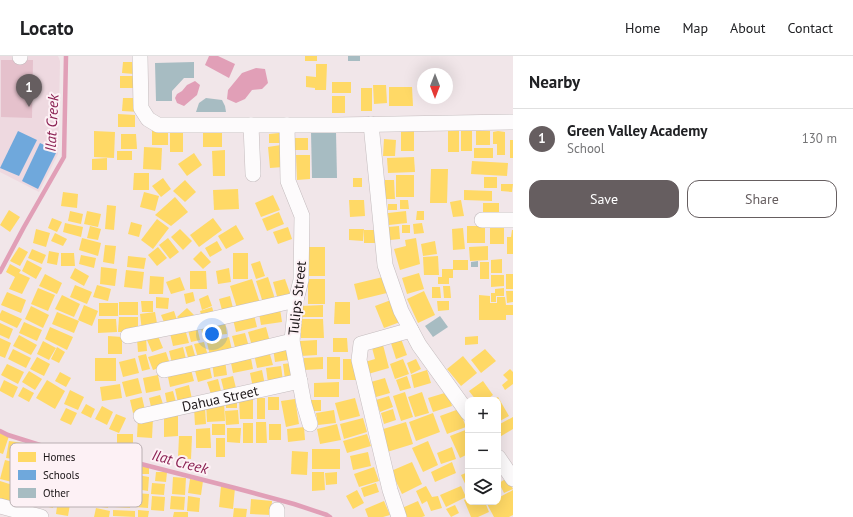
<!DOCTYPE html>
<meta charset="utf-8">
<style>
body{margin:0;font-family:"PT Sans",sans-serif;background:#f6f6f6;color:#202124}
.controls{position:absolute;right:12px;bottom:12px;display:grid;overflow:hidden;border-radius:8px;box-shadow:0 4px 16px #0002}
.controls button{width:36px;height:36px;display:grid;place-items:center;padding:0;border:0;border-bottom:1px solid #e0e0e0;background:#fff;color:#202124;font:20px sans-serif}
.compass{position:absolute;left:417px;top:12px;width:36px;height:36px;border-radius:50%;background:#fff;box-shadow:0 4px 16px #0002;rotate:180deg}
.you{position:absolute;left:212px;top:278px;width:14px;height:14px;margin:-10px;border:3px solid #fff;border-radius:50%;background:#1a73e8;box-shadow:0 0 0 6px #1a73e833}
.badge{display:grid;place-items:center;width:26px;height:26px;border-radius:50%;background:#665e60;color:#fff;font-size:13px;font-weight:700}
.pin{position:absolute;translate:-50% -33px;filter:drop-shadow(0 1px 2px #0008)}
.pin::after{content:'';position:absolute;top:21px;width:14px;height:12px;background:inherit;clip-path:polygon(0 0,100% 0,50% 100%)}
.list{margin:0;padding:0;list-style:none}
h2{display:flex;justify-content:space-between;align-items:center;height:52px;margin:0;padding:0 16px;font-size:17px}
h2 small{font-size:13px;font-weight:400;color:#757577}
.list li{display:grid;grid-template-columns:26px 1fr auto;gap:12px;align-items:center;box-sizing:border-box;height:60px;padding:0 16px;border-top:1px solid #e0e0e0}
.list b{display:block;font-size:15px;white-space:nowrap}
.list p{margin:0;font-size:13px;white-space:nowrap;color:#757577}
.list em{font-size:13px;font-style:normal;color:#757577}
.actions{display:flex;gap:8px;padding:12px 16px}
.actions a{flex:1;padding:9px 0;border:1px solid #665e60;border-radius:12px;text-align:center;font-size:14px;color:#665e60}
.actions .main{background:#665e60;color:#fff}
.icon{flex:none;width:22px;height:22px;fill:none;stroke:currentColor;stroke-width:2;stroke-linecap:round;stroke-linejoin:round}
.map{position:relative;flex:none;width:513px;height:461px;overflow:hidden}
header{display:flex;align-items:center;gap:24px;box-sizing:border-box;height:56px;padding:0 20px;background:#fff;border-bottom:1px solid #e0e0e0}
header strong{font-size:19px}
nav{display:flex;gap:22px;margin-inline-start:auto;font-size:14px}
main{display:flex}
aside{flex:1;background:#fff}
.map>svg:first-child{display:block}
.built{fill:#eed9e0}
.green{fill:#e5c1cc}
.water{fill:#e19fb7}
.homes{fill:#ffd966}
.schools{fill:#6fa8dc}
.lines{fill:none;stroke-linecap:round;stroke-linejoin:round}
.stream{stroke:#e19fb7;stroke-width:4.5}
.building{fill:#a7bcc2}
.minor-casing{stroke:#c4bcbe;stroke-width:16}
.minor{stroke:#fdfbfc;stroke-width:15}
.labels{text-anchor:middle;stroke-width:4;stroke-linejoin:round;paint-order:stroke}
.street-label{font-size:14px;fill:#1b1517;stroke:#fdf1f5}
.water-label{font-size:15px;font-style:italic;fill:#8b2153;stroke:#fdf1f5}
.key{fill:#fdf1f5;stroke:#b9afb2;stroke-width:1}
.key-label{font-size:11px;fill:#1b1517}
</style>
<header>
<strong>Locato</strong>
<nav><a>Home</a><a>Map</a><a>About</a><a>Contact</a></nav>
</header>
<main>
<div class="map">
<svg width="513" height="461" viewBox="0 0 513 461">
<rect width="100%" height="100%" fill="#f1e6e9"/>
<polygon class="built" points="0,0 58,0 60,5 58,98 39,136 0,116"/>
<polygon class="green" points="1,4 33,4 32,62 1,61"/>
<g class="water">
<polygon points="209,0 218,0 235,8 229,22 205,9"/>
<polygon points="256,12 265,13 268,27 262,33 252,34 245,43 236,47 227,43 228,34 242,17"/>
<polygon points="195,25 200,29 197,39 184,50 177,47 175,42 177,38 182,35 187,29"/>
</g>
<g class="homes">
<rect x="305" y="0" width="12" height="5"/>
<polygon points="123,6 135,6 134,18 122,17"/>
<polygon points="316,8 327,8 326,34 315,34 315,32 306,31 306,20 316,21"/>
<rect x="120" y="20" width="17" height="12"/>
<rect x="332" y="26" width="19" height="11"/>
<polygon points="373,29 386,29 387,47 374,48"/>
<polygon points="389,31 412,31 413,50 389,50"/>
<rect x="361" y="32" width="11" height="23"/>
<rect x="332" y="40" width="13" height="17"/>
<polygon points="123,42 139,42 139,56 122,55"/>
<polygon points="118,58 135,59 135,71 118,71"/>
<rect x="152" y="74" width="16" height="15"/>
<polygon points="414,74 414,95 401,95 401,75"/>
<rect x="448" y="74" width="11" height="22"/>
<polygon points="94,75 115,76 114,102 94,101"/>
<rect x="203" y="75" width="19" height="16"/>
<rect x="461" y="75" width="11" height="20"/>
<rect x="476" y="75" width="14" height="14"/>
<polygon points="498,75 505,76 505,99 497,99 497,88 493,88 493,76"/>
<rect x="170" y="76" width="13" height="20"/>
<polygon points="279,77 280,87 269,87 269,78"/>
<polygon points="121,78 136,78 137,93 121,93"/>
<rect x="295" y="82" width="13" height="12"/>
<polygon points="384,83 396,84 395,100 383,100"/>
<rect x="510" y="84" width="3" height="18"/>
<polygon points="281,89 283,111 270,112 268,91"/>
<polygon points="144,91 162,92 161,114 143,113"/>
<rect x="474" y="92" width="19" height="10"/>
<polygon points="225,94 225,120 213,120 212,95"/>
<rect x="117" y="95" width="15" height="9"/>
<polygon points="194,97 202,109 187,120 178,108"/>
<polygon points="296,99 310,99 310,123 297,124"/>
<polygon points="414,101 415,116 388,117 387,102"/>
<polygon points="107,102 107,114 92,114 92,103"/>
<polygon points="472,105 508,107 507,120 471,118"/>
<polygon points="431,113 448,113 447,147 430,147"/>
<polygon points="134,117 149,117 149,134 133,134"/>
<rect x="396" y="119" width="18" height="22"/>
<rect x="484" y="121" width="13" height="11"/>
<polygon points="163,122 171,133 161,141 152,130"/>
<rect x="353" y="122" width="9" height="9"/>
<polygon points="185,124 196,136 185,146 173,135"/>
<polygon points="385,124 394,124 395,143 385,143"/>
<polygon points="501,128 513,128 512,136 501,135"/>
<polygon points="238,133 239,153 214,154 213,134"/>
<polygon points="464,134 492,135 492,145 464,144"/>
<polygon points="63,136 78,138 77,152 61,150"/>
<polygon points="144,136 159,140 155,155 140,151"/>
<polygon points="273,139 280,154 261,161 255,147"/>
<polygon points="175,141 188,156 171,170 155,159"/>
<polygon points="349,144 364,144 365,160 350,161"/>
<polygon points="400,144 408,144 409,153 400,153"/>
<polygon points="461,144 464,160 453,161 450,146"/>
<rect x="483" y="147" width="16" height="10"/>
<rect x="388" y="148" width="9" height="6"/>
<polygon points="107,149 116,150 114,174 105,173"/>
<polygon points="9,154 20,161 10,176 0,169"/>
<polygon points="70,155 83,158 81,168 68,165"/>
<polygon points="87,155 101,158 98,171 84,168"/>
<polygon points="406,155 407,167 389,169 388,157"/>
<polygon points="417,155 424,155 424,164 416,164"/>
<polygon points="279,156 284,168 267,175 262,163"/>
<polygon points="52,162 62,166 57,176 48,172"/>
<polygon points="213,162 222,174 199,191 190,179"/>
<polygon points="157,163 169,172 153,193 141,184"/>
<polygon points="131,166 142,169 139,181 128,178"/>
<polygon points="65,167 83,171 81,181 63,176"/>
<polygon points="422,167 424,177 414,178 413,168"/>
<polygon points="236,169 244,183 226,193 218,180"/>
<rect x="402" y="169" width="8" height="8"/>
<polygon points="90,170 101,173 98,184 87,182"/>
<polygon points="399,170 400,183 390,184 388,171"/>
<rect x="467" y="170" width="18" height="17"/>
<polygon points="288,171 292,183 278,188 273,176"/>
<polygon points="463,172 465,193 453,194 452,173"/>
<rect x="490" y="172" width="14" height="16"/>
<polygon points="36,173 50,177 46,191 33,187"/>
<polygon points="180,173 192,185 183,194 171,181"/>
<polygon points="349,173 364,173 363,185 349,184"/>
<rect x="364" y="174" width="13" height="13"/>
<polygon points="512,174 513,174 513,198 507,198 507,181 511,181"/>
<polygon points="55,177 67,183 63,190 51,185"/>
<polygon points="82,182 101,187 98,200 79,194"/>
<polygon points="168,182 179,196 170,203 159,189"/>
<polygon points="416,182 420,208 400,214 394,193 406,190 405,184"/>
<polygon points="217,185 222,194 210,201 205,192"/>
<polygon points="435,185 437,198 423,200 421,188"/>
<polygon points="105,189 116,190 114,208 103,206"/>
<polygon points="488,190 488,204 470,205 469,191"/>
<polygon points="19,191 28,196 20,210 10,205"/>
<polygon points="158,191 167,202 157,210 148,199"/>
<polygon points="307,191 325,191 325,220 308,220"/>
<polygon points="32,193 46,199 42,208 28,202"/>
<polygon points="49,195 59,197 57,209 47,207"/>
<polygon points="201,195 211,206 203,213 193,203"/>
<polygon points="61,197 74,197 75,210 61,210"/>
<rect x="233" y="197" width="15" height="26"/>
<polygon points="81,199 96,202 94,212 79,208"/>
<polygon points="128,200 146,202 144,213 127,211"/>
<polygon points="438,200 439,219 424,219 423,201"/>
<polygon points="502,203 502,217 491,217 491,204"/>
<polygon points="27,204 42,212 36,223 22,215"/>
<rect x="453" y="204" width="15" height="10"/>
<polygon points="260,205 265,220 256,223 251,208"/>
<rect x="480" y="206" width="9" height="17"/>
<polygon points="10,208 21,214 19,217 30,222 22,238 9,233 15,221 6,216"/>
<polygon points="101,211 117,213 115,230 100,228"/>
<polygon points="75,212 89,220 84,230 70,222"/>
<polygon points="229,212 231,226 218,228 216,215"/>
<polygon points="442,213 453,213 453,222 449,222 449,228 438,228 438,221 442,221"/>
<polygon points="126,214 144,216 142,233 124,231"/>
<polygon points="190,215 206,215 207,233 190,233"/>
<polygon points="419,217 424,233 407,238 402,222"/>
<polygon points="45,218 62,227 57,238 39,230"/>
<rect x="506" y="218" width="7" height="15"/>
<polygon points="491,219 504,219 504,230 491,231"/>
<polygon points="150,220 164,221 163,238 149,238"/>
<polygon points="387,220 391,236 358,244 354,228"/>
<polygon points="180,221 185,234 171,238 166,226"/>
<polygon points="268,221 276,246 264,250 256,225"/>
<polygon points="252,223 260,247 238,255 230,230"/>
<polygon points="285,223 291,240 278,244 273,226"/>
<rect x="308" y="223" width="17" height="25"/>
<polygon points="75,229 92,236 87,248 70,241"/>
<polygon points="97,229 111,233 108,245 93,241"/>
<polygon points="443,230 450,230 451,242 444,242"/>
<polygon points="432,231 440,231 441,242 432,242"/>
<polygon points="38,232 55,239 48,255 31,248"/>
<polygon points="504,232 504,240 496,240 496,246 491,246 491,237 495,237 495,233"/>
<polygon points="424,235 435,259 418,267 407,243"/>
<polygon points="506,235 513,235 513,246 507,247"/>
<polygon points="7,236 26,244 21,257 1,249"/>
<polygon points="193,236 195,245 186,248 184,238"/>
<polygon points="62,239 80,248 74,261 55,253"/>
<polygon points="208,239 212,250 202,254 199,243"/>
<polygon points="479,239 490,240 490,247 497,247 497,241 505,241 506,249 513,249 513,259 506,259 506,264 479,264"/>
<polygon points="230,240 234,256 223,258 219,243"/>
<polygon points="156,241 169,242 168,253 156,252"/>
<polygon points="391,244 400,266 384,272 375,250"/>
<polygon points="141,245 153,245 153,256 142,256"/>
<polygon points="437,245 449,245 449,254 438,255"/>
<rect x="119" y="246" width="19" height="13"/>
<polygon points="335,246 350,246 350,268 334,268"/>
<rect x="99" y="247" width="19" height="13"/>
<polygon points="84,249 98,255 92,270 78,264"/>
<polygon points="323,249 323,261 302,261 301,250"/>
<polygon points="31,250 49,259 43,272 25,263"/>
<polygon points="212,251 215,261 203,265 200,255"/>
<polygon points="187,252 194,259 184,268 177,261"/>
<polygon points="280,253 282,266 261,269 259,257"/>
<polygon points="2,254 22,263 17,272 0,264 0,258"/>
<polygon points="174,255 178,267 166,271 161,259"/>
<polygon points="57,256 79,265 74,277 52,268"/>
<polygon points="155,256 158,273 142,275 140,258"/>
<polygon points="254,259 257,271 236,276 233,263"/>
<polygon points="119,261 138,261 138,276 118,276"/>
<polygon points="98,263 116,263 117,276 98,277"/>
<polygon points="301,263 323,263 324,282 301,282"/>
<polygon points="24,266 42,274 37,285 19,277"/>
<polygon points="225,266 227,278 217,279 215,267"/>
<polygon points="0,267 13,273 9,283 0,279"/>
<polygon points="214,269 215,281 203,283 201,271"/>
<polygon points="50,271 73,281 67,294 45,283"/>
<polygon points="197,271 200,284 191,286 188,274"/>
<polygon points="266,271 270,286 252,290 248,276"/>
<polygon points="185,273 189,287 173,290 170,277"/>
<polygon points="245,277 249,291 236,295 232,280"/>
<polygon points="19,279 37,289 31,299 13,290"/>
<polygon points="108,280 122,281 122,298 108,298"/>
<polygon points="158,280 163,292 152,296 147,284"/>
<polygon points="400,280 407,299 396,303 390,284"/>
<polygon points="478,280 478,288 465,289 465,281"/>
<polygon points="229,281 232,294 210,299 207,287"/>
<polygon points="0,282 11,287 5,302 0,300"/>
<polygon points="146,282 147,295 138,296 137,283"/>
<polygon points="333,282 347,282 348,296 333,296"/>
<polygon points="317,284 317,299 301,300 300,285"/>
<polygon points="43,285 56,292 49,304 37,298"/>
<polygon points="382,285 389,312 368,318 365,306 375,303 371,288"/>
<polygon points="204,286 208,300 198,302 194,288"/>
<polygon points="192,289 196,303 189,305 185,291"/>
<polygon points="286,290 288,304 275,306 273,292"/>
<polygon points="57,291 65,296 59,307 51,303"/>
<polygon points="183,291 186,303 172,307 169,295"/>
<polygon points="13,293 31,302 26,312 8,303"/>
<polygon points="485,293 496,305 481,317 471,304"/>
<polygon points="269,295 273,309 257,312 254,298"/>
<polygon points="166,296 170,308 153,314 148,301"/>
<polygon points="250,297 253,313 233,317 230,302"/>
<polygon points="146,298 150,313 142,315 138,300"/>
<polygon points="463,300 477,317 461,330 447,313"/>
<polygon points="37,301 50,308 44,320 30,313"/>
<polygon points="323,301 323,313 304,314 304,302"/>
<rect x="327" y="301" width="13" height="22"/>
<rect x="95" y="302" width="21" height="23"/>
<polygon points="135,302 139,317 123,321 119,306"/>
<rect x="343" y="303" width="13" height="21"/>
<polygon points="403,303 409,318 395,323 390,308"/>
<polygon points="416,303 421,313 411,318 407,307"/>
<polygon points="225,304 227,319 214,321 212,306"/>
<polygon points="291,307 293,322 285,323 283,308"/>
<polygon points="7,308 24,316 18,328 1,319"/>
<polygon points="209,308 212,322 198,326 194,311"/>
<polygon points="190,310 194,325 170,331 167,316"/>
<polygon points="281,310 283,325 268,327 266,312"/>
<polygon points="510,313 513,316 513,328 505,334 502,329 508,324 503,319"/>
<polygon points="262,314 265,329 253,332 250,317"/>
<polygon points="427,314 431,327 414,332 411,319"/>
<polygon points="29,315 42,323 35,334 22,326"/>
<polygon points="60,316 71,322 66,331 55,325"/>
<polygon points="158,319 161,334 146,337 143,322"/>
<polygon points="233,320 236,332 224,335 221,323"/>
<polygon points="407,320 411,332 400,335 396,324"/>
<polygon points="138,322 142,337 126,341 122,326"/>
<polygon points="385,322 390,337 376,341 371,326"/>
<polygon points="218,323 221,335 211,338 207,326"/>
<polygon points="4,324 18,331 13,342 0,335 0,333"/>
<polygon points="47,324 65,335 55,353 36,342"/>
<polygon points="483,325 493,339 486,344 476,344 469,335"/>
<polygon points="339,326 339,341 314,341 314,327"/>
<polygon points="120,328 122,342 102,345 100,331"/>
<polygon points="189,329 192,343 178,347 175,333"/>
<polygon points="23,331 34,337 29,346 18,340"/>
<polygon points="70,334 84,341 78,354 64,348"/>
<polygon points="173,335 176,346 167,348 165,337"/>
<polygon points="405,336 413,361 401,365 393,340"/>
<polygon points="422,336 429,357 415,361 408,341"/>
<polygon points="448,336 452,350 433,356 428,342"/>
<polygon points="160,339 164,351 152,355 149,342"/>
<polygon points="389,340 393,351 380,356 376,344"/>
<polygon points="142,341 145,354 133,357 130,344"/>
<rect x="268" y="341" width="11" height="13"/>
<polygon points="498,341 509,360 498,366 498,344 492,344"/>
<rect x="257" y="342" width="8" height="21"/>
<polygon points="355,342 360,360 340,365 335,347"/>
<polygon points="239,343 253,343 253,363 240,363"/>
<polygon points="295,343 299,368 286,371 281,345"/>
<polygon points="237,344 237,352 226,352 226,345"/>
<rect x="310" y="344" width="11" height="11"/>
<polygon points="206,346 224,346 225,365 207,366"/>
<polygon points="86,348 95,353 91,362 81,357"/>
<polygon points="102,350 113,356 107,369 95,363"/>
<polygon points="205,351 206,368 195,369 194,352"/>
<polygon points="66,352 77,357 71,369 60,364"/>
<polygon points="393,353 396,364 384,368 381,357"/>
<polygon points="459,353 466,371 447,378 440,360"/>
<polygon points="238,354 239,368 226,369 225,355"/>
<polygon points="334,354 336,367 318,369 316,357"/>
<polygon points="164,357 178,357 178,380 164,381"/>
<polygon points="433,357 440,376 416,385 409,366"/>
<polygon points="116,358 126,362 119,377 109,373"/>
<polygon points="138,361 153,362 152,382 137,381"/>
<polygon points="513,361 513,373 498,382 498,369"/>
<polygon points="363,362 367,376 344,383 340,368"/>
<polygon points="256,366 266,366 267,387 256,387"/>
<polygon points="406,366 413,388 387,396 380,374"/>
<rect x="243" y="367" width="10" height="20"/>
<rect x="212" y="368" width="13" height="11"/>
<rect x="269" y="368" width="12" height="16"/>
<polygon points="337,368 341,384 320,388 317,373"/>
<polygon points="304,371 305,384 288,386 287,373"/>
<polygon points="210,372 211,392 196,392 196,373"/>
<polygon points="227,372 241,372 240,387 227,386"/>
<polygon points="468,373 468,398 460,402 450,380"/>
<polygon points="0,377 9,380 3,398 0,397"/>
<polygon points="117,378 133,378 133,394 117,395"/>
<polygon points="367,378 371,390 347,397 343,385"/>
<polygon points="179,380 192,380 191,403 178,402"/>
<rect x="216" y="382" width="9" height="19"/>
<polygon points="9,385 23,387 20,404 6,402"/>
<polygon points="428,385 438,409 423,416 412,392"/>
<polygon points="452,391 456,403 441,408 437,397"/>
<rect x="312" y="393" width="28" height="20"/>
<polygon points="292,395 308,396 307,419 291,418"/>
<polygon points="368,396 371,410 353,414 350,400"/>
<polygon points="5,404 21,408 16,427 0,423"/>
<polygon points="412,406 422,428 402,438 391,415"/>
<polygon points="452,406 456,417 435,426 431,416"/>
<polygon points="139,411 149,411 149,418 138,418"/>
<polygon points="374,411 379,425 359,431 354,418"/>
<polygon points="156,416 167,416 166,426 155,425"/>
<polygon points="312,416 324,416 325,434 312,435"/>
<polygon points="337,416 337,428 326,429 325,417"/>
<polygon points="468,416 468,434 461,419"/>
<polygon points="138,419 149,421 148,435 136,433"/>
<polygon points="173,421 186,422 185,439 172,438"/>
<polygon points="507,422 513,433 504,437 499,427"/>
<polygon points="190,423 203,425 201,439 188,437"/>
<polygon points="0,425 19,431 12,449 0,444"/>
<polygon points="152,427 165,428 164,439 151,438"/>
<polygon points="376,427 379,436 364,441 361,432"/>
<polygon points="57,428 66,430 64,442 71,443 68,460 56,458 58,443 56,443 57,438 55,437"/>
<polygon points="221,430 235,432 233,453 219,451"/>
<polygon points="426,430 432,441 438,440 442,452 431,455 427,445 422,448 416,435"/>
<polygon points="461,430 466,441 446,451 440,439"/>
<polygon points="357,434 364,447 353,453 346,440"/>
<polygon points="513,434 513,459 509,461 494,461 487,448 491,446 498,446 498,442"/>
<polygon points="115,435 131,436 130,452 114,451"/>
<polygon points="40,437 55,439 53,452 39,449"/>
<polygon points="135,437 149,438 148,452 135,451"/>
<polygon points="152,440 165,441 164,455 151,454"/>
<polygon points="171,440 185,441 184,454 170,453"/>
<polygon points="188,440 200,442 199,456 187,455"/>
<polygon points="102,441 110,442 108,452 101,451"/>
<polygon points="468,442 468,446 485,446 489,456 478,461 471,461 464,444"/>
<polygon points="251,443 272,445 271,459 250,458"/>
<polygon points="384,445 390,459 383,461 368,461 365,453"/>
<polygon points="418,445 425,460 422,461 406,461 402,452"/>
<polygon points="455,449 459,457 451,461 446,453"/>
<polygon points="96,452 110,455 109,461 94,461"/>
<polygon points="234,452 247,453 246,461 233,461"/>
<polygon points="113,454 135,455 135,461 113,460"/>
<polygon points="138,454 149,455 148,461 138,461"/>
<polygon points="174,456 188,456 188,461 173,461"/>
</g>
<g class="schools">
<polygon points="18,75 37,84 19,120 0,112"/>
<polygon points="40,87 57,95 38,133 22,125"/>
</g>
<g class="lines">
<g class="stream">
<polyline points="0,216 24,171 64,101 66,0"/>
<polyline points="0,375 8,379 75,400 141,408 235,432 294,448 327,459 330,461"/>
</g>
</g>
<g class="building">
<rect x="348" y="0" width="12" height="5"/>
<polygon points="194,6 194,22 184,22 172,35 172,45 156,45 155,7"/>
<polygon points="206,42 222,44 225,50 226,56 196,56 199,47"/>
<polygon points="311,76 336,76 337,122 312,122"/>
<polygon points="478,205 478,211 471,211 471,206"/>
<polygon points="440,260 448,271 433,281 425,270"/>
</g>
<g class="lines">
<g class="minor-casing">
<g id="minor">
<polyline points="140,0 141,52 148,63 158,69 337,69 513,66"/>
<polyline points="20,1 20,0"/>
<polyline points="371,68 385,209 401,255 419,289 468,357"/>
<polyline points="251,69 253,118"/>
<polyline points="287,69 288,125 302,160 301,224 296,244 292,285 304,348 310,368"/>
<polyline points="482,164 513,164"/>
<polyline points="128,280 209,264 296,244"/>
<polyline points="164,314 230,300 292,285"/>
<path id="s1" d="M141 360 300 325"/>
<polyline points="498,401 513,423"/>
<polyline points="0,450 41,461"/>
<polyline points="277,454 277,461"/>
<polyline points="399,461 390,434 359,304 361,288 411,274"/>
</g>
</g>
<use href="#minor" class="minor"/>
</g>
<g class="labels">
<g class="street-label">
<text transform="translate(297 242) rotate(-84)" y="5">Tulips Street</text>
<text dy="5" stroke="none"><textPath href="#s1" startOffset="81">Dahua Street</textPath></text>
</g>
<g class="water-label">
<text transform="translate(52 67) rotate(-87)" y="5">Ilat Creek</text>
<text transform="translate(180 406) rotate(15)" y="5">Ilat Creek</text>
</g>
</g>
<rect x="10" y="387" width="132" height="64" rx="6" class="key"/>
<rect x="18" y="396" width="18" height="10" fill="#ffd966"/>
<rect x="18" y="414" width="18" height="10" fill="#6fa8dc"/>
<rect x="18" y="432" width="18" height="10" fill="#a7bcc2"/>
<g class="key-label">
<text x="43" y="405">Homes</text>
<text x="43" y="423">Schools</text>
<text x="43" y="441">Other</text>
</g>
</svg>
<div class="controls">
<button>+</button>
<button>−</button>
<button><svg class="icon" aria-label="layers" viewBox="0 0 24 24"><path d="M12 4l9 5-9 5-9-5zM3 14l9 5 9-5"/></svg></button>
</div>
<svg class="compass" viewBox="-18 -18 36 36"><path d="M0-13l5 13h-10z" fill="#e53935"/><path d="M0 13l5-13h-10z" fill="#757577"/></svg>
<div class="you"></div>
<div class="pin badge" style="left:29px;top:51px">1</div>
</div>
<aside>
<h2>Nearby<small></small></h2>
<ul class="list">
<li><span class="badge">1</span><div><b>Green Valley Academy</b><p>School</p></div><em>130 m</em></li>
</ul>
<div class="actions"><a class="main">Save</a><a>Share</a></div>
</aside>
</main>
